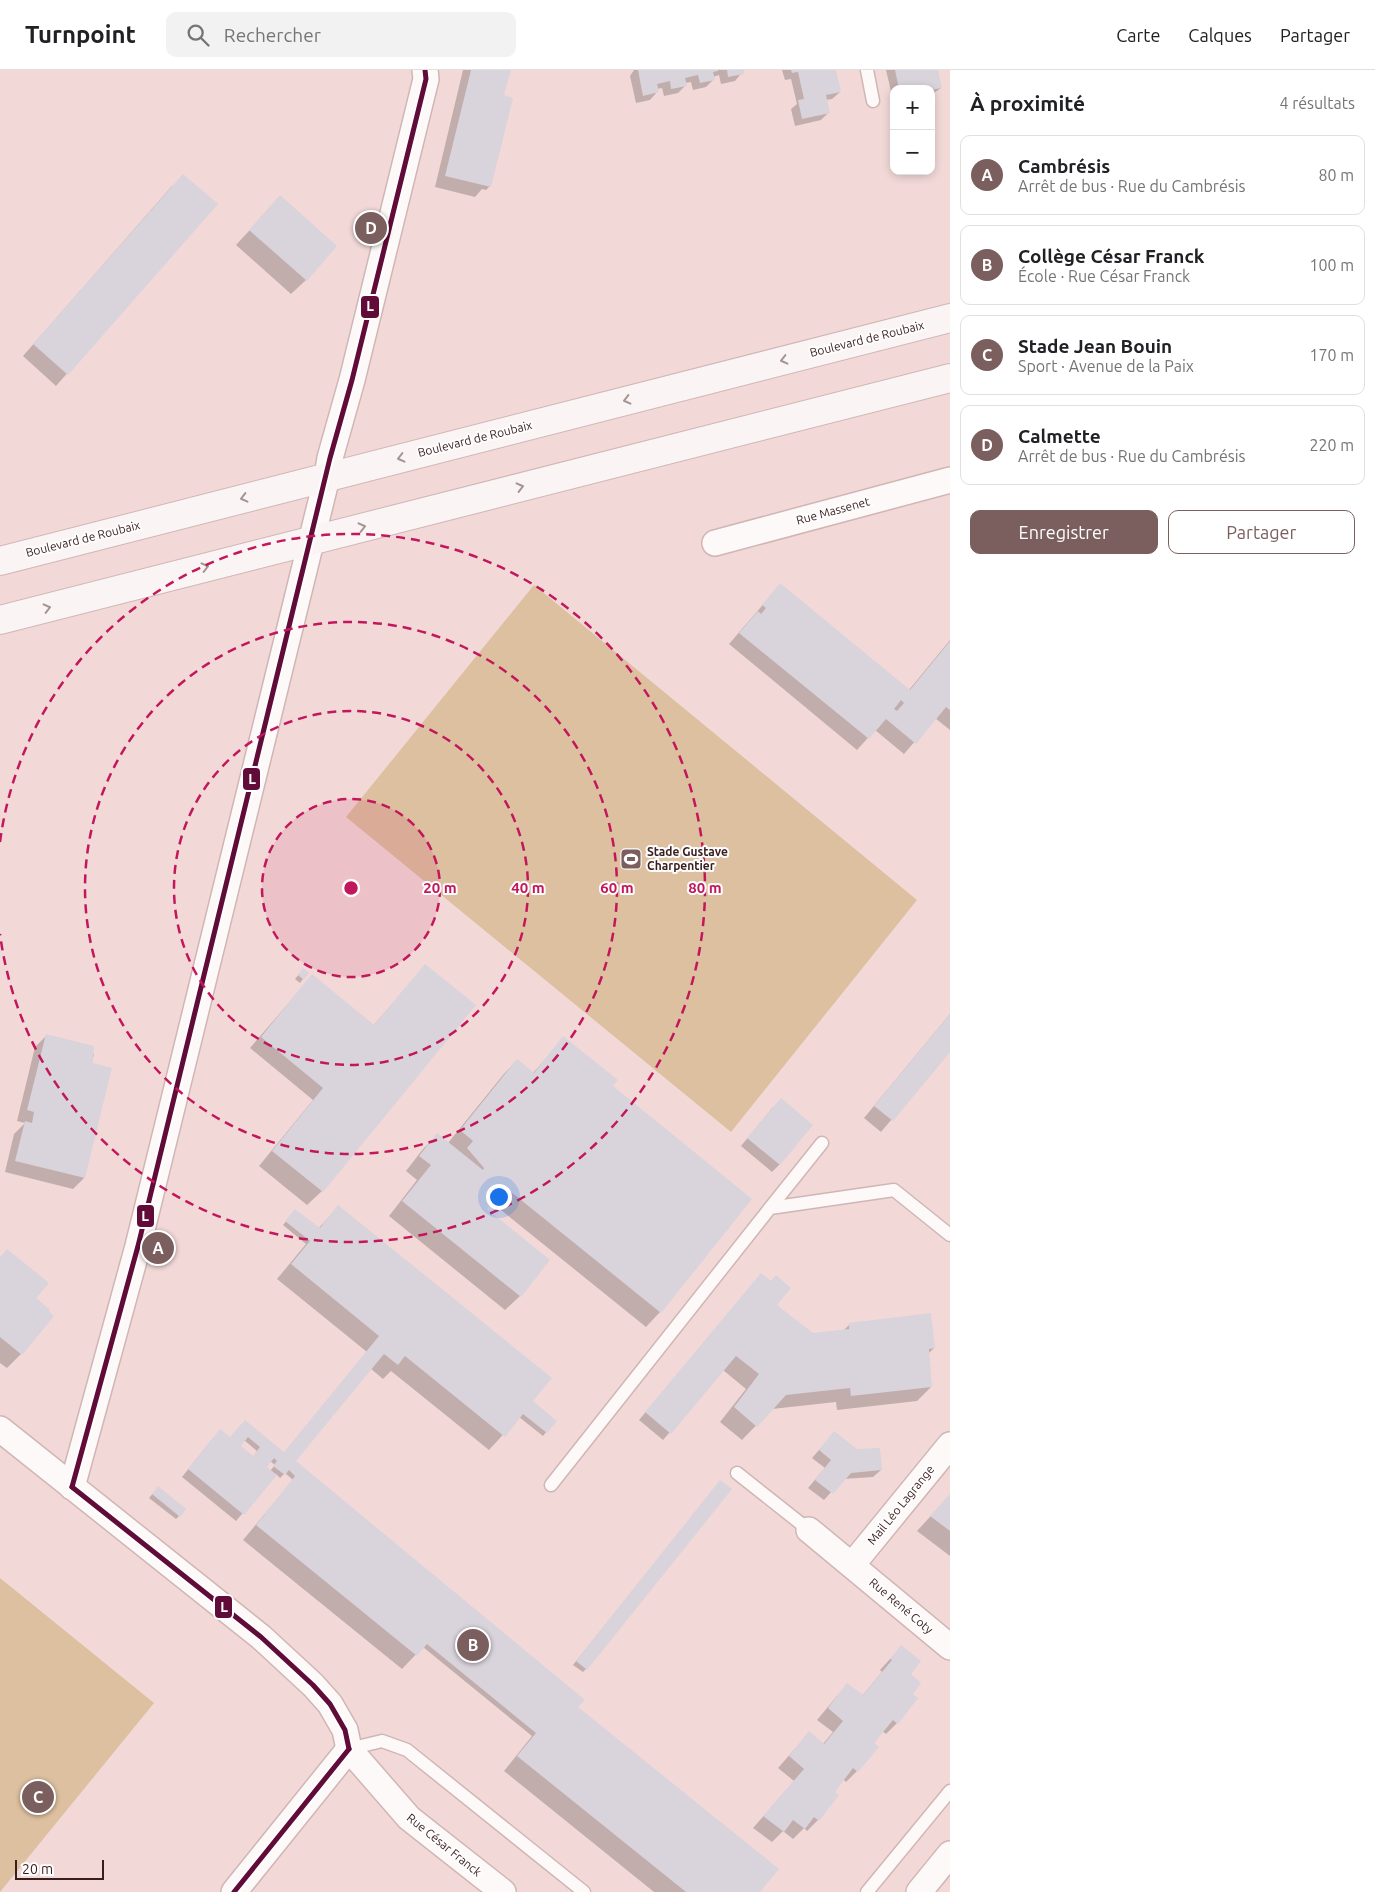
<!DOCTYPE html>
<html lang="fr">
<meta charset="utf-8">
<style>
body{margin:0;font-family:Ubuntu,sans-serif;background:#f2f2f2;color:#202124}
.controls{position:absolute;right:15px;top:15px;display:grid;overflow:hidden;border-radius:10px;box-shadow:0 2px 8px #0003}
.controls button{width:45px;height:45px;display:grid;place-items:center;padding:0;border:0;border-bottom:1px solid #e0e0e0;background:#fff;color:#202124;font:25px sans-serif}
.scale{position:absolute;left:15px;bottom:12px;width:89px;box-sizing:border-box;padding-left:5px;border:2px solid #391e1d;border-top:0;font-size:14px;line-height:18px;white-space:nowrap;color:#391e1d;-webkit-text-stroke:4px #fdfdfd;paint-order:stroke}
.you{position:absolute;left:498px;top:1126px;width:18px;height:18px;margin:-12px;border:4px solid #fff;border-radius:50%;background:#1a73e8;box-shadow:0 0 0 8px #1a73e833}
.badge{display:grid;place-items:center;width:32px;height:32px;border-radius:50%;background:#7a5f5e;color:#fff;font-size:16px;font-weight:700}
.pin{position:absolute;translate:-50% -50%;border:2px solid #fff;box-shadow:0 1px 5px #0006}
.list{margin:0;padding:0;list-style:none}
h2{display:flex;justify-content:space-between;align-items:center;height:65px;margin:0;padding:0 20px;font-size:21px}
h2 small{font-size:16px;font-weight:400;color:#757577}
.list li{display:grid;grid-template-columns:32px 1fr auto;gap:15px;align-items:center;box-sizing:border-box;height:80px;margin:0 10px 10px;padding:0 10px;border:1px solid #e0e0e0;border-radius:10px}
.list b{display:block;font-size:19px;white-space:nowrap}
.list p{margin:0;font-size:16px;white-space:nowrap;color:#757577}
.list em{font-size:16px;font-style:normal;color:#757577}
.actions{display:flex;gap:10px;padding:15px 20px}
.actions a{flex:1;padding:11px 0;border:1px solid #7a5f5e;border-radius:10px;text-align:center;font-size:18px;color:#7a5f5e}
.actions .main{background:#7a5f5e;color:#fff}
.icon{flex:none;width:28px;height:28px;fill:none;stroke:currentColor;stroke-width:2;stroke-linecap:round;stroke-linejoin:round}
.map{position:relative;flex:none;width:950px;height:1822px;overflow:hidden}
header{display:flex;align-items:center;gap:30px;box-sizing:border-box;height:70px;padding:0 25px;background:#fff;border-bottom:1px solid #e0e0e0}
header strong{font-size:24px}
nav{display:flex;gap:28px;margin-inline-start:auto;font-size:18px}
.search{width:350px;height:45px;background:#f2f2f2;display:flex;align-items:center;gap:12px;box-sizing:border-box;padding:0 18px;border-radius:10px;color:#757577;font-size:19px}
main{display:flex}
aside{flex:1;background:#fff}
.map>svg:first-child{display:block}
.green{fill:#ddc0a0}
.shadow{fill:#0003;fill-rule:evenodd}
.building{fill:#d9d3db;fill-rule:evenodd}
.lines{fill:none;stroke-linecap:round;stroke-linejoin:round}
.service-casing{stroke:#cfb6b5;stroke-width:15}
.minor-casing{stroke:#cfb6b5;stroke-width:28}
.secondary-casing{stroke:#cfb6b5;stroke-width:30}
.service{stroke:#fdf9f9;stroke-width:12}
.minor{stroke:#fdf9f9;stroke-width:25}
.secondary{stroke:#faf4f4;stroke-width:28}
.bus-1-casing{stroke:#fdfdfd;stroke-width:9}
.bus-1{stroke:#610b38;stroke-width:5}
.oneway{stroke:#a39493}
.ring{fill:none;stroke:#c2185b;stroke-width:2.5;stroke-dasharray:9 6}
.labels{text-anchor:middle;stroke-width:4;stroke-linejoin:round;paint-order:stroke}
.street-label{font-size:12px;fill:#391e1d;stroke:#fdfdfd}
.poi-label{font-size:12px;font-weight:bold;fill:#391e1d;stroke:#fdfdfd;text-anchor:start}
.centre{fill:#c2185b;stroke:#fdfdfd;stroke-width:2.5}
.ring-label{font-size:15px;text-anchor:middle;font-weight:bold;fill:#c2185b;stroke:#fdfdfd;stroke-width:4;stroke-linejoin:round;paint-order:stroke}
.line-badge{stroke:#fdfdfd;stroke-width:2}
.badge-label{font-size:14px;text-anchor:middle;font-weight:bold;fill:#fff}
</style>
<header>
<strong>Turnpoint</strong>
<div class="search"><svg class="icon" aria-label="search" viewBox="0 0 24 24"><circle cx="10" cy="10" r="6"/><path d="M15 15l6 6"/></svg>Rechercher</div>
<nav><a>Carte</a><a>Calques</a><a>Partager</a></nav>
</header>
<main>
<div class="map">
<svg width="950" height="1822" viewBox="0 0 950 1822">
<rect width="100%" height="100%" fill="#f2d9d8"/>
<g class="green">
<polygon points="534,515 917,830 731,1062 346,747"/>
<polygon points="0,1508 154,1633 0,1822"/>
</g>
<g class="shadow">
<polygon points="463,0 509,0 503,26 490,116 486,120 482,119 475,127 435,117"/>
<polygon points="634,0 744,0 735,11 721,14 719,5 713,7 714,9 706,17 693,20 691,12 685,13 685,16 678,23 664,26 662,18 657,19 657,22 650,30 636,33 630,6"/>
<polygon points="782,0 835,0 840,22 832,29 826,30 829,42 821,50 795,56 791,39 797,34 791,9 785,10"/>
<polygon points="886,0 937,0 941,18 931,25 931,19 894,19 894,34"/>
<polygon points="172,116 217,134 56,316 23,286"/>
<polygon points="280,127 306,210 291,224 236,175"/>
<polygon points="780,515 909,620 950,570 950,660 935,648 904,684 875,660 857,680 729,574"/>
<polygon points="425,896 322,1121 307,1135 259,1096 313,1030 250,978 312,906 373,956"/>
<polygon points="300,903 303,909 300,913 295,909"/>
<polygon points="950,944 950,980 881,1062 864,1048"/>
<polygon points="46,966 94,984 91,997 84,1108 73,1119 5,1102 14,1064 25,1053 17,1051 35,977"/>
<polygon points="564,968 611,1016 660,1242 646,1257 491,1132 485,1140 520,1226 505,1240 389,1146 417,1110 406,1101 423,1079 437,1065 448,1073 503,1005 517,990 533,1003"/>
<polygon points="773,1037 780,1094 772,1102 741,1076"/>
<path d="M338 1137 531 1332 555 1351 543 1366 519 1347 489 1380 391 1301 383 1309 370 1298 294 1392 577 1638 758 1822H654L504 1701 532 1666 423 1577 402 1599 243 1470 293 1410 285 1403 280 1408 276 1404 236 1451 182 1407 213 1368 230 1369 241 1355 284 1383 367 1282 277 1209 306 1174 283 1155 292 1144 318 1159ZM244 1370 257 1381 253 1387 239 1376ZM270 1391 275 1395 270 1401 265 1397Z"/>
<polygon points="7,1180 34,1228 21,1284 7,1298 0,1293 0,1188"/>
<polygon points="761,1204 775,1235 812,1264 843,1261 850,1254 934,1278 928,1284 931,1317 917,1331 837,1340 836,1332 772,1339 742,1370 720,1352 746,1319 723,1300 663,1370 639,1350"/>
<polygon points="834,1363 881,1400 873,1407 843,1409 824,1430 808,1418 825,1398 812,1388"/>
<polygon points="717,1415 586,1599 583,1602 573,1595"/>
<polygon points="155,1421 179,1446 176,1449 149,1428"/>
<polygon points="950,1425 950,1486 917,1461"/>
<polygon points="901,1577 909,1605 911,1624 897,1653 886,1664 882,1661 872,1673 857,1701 846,1712 843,1709 833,1722 818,1750 807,1761 804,1758 793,1769 783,1761 772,1772 753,1758 794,1711 778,1698 809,1663 823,1674 833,1662 817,1650 837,1626 848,1615 862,1626 882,1602 880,1600"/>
</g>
<g class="building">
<polygon points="471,0 511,0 504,25 513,28 491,117 445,106"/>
<polygon points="638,0 718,0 718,1 713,2 715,10 700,13 698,5 685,8 687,16 671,19 670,11 657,14 659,22 643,26"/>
<polygon points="727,0 743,0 744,4 728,7"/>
<polygon points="791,0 836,0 841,22 826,25 830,43 802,49 798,30 804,29 798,2 792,3"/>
<polygon points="895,0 938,0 942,18 931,20 899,19"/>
<polygon points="183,104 218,134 68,305 33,274"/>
<polygon points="280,125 337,176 307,211 249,160"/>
<path d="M780 513 910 620 950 571V640L946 637 916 674 886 649 869 669 739 563 758 541 761 544 766 538 762 535ZM901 630 904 633 897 641 894 639Z"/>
<polygon points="425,894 476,935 323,1122 272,1081 323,1018 261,967 312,904 374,955"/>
<polygon points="303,898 309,903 304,910 298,905"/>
<polygon points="950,944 950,982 893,1051 874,1036"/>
<polygon points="46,964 94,976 93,993 112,998 85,1108 15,1091 25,1051 32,1053 34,1042 27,1040"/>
<polygon points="563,966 618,1010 613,1016 752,1129 661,1243 505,1117 487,1139 550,1190 521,1227 402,1131 431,1095 419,1086 437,1063 483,1100 484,1098 467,1078 473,1071 460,1060 517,989 534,1003"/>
<polygon points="781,1028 813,1055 780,1095 747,1068"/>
<path d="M338 1135 552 1308 533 1331 557 1351 547 1363 523 1344 505 1367 405 1286 398 1295 384 1284 296 1391 585 1630 578 1637 779 1799 760 1822H686L517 1686 536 1663 427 1574 417 1586 256 1455 295 1406 289 1400 285 1405 273 1396 277 1391 274 1388 267 1397 277 1405 244 1445 188 1399 220 1359 230 1367 245 1350 284 1382 379 1266 291 1194 310 1171 285 1151 295 1139 320 1158ZM248 1367 260 1377 253 1386 241 1376Z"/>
<polygon points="7,1179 49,1213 36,1228 50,1240 49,1242 54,1246 22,1285 0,1267 0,1188"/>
<polygon points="761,1203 771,1211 776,1205 791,1218 777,1235 813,1263 849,1259 849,1253 931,1243 935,1278 929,1279 932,1317 851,1326 850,1318 786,1325 757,1357 734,1337 759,1304 736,1286 671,1364 645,1342"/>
<polygon points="834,1361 857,1379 880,1378 882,1400 851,1403 833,1424 815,1410 831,1390 819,1380"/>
<polygon points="720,1410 732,1419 587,1600 576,1591"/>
<polygon points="158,1416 186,1439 180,1447 152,1424"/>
<polygon points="950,1424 950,1461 930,1446"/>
<polygon points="901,1575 921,1591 911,1604 921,1613 913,1624 918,1628 898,1654 893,1650 874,1673 879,1677 858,1702 853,1698 835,1722 839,1725 819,1751 814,1747 805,1759 793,1750 784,1762 763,1746 804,1699 789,1686 809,1661 824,1674 843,1651 828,1638 847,1613 863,1625 892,1590 890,1589"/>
</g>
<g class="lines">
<g class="service-casing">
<g id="service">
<polyline points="867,0 873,31"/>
<polyline points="770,1138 822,1073"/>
<polyline points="737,1403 809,1460"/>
<polyline points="551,1415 770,1138 894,1120 950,1165"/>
<polyline points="349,1679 382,1671 407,1680 584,1822"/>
<polyline points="867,1822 950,1721"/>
</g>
</g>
<g class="minor-casing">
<g id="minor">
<polyline points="715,473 950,410"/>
<polyline points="0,1359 261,1567 313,1615 330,1634 345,1660 349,1679 409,1748 503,1822"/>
<polyline points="72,1417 138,1176 327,407 330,388 352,310 426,9 425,0"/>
<polyline points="809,1460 950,1577"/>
<polyline points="852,1495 950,1375"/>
<polyline points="234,1822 349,1679"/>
<polyline points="919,1822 950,1784"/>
</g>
</g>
<g class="secondary-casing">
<g id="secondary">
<polyline points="0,491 950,248"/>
<polyline points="0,550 950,308"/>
</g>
</g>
<use href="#service" class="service"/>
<use href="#minor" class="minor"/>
<use href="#secondary" class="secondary"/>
<g class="bus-1-casing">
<g id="bus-1">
<polyline points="72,1417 138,1176 330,388 352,310 426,9 425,0"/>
<polyline points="72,1417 261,1567 313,1615 330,1634 345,1660 349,1679"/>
<polyline points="234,1822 349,1679"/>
</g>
</g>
<use href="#bus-1" class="bus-1"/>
</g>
<defs><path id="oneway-chevron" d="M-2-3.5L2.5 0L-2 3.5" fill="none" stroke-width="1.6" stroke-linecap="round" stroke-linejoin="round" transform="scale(1.25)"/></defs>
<g class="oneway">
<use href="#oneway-chevron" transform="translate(784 290) rotate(166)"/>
<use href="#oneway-chevron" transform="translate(627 330) rotate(166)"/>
<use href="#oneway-chevron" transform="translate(401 388) rotate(166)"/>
<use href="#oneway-chevron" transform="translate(520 417) rotate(-14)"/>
<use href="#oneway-chevron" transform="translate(244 428) rotate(166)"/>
<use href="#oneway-chevron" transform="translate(362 457) rotate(-14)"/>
<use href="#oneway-chevron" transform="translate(205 497) rotate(-14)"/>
<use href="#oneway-chevron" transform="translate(47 538) rotate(-14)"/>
</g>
<circle cx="351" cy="818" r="89" fill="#c2185b" fill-opacity=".12"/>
<g class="ring">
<circle cx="351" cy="818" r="89"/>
<circle cx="351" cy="818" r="177"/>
<circle cx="351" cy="818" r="266"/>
<path d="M0 772A354 354 0 1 1 0 864"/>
</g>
<defs>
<g id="stadium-square" transform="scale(1.125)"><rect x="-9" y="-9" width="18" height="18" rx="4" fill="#7a5f5e" stroke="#fdfdfd"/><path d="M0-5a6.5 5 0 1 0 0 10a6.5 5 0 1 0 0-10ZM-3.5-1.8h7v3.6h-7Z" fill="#fff"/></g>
</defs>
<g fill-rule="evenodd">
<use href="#stadium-square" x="631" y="789"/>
</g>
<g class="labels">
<g class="street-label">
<text transform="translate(867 269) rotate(-14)" y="4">Boulevard de Roubaix</text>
<text transform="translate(475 369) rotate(-14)" y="4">Boulevard de Roubaix</text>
<text transform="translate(833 441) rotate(-15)" y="4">Rue Massenet</text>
<text transform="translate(83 469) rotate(-14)" y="4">Boulevard de Roubaix</text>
<text transform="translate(901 1435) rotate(-51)" y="4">Mail Léo Lagrange</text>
<text transform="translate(901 1536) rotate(40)" y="4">Rue René Coty</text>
<text transform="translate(444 1775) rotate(39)" y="4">Rue César Franck</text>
</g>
<g class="poi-label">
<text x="647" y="786">Stade Gustave<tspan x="647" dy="14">Charpentier</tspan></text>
</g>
</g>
<circle cx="351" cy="818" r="8" class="centre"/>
<g class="ring-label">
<text x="440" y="823">20 m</text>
<text x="528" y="823">40 m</text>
<text x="617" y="823">60 m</text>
<text x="705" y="823">80 m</text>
</g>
<g class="line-badge">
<rect x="360" y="225" width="20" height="24" rx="5" fill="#610b38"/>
<rect x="242" y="697" width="19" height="24" rx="5" fill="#610b38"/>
<rect x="136" y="1134" width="19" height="24" rx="5" fill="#610b38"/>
<rect x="214" y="1525" width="19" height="24" rx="5" fill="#610b38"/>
</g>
<g class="badge-label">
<text x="370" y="241">L</text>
<text x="252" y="714">L</text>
<text x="145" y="1151">L</text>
<text x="224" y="1542">L</text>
</g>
</svg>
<div class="controls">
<button>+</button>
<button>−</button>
</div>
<div class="scale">20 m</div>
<div class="you"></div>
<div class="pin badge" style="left:158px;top:1178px">A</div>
<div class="pin badge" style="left:473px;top:1575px">B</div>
<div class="pin badge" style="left:38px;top:1727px">C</div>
<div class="pin badge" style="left:371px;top:158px">D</div>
</div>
<aside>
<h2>À proximité<small>4 résultats</small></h2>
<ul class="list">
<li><span class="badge">A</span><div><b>Cambrésis</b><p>Arrêt de bus · Rue du Cambrésis</p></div><em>80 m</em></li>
<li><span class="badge">B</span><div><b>Collège César Franck</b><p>École · Rue César Franck</p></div><em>100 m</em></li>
<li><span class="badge">C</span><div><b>Stade Jean Bouin</b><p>Sport · Avenue de la Paix</p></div><em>170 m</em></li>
<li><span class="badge">D</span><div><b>Calmette</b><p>Arrêt de bus · Rue du Cambrésis</p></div><em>220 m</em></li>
</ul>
<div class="actions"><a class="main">Enregistrer</a><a>Partager</a></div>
</aside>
</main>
